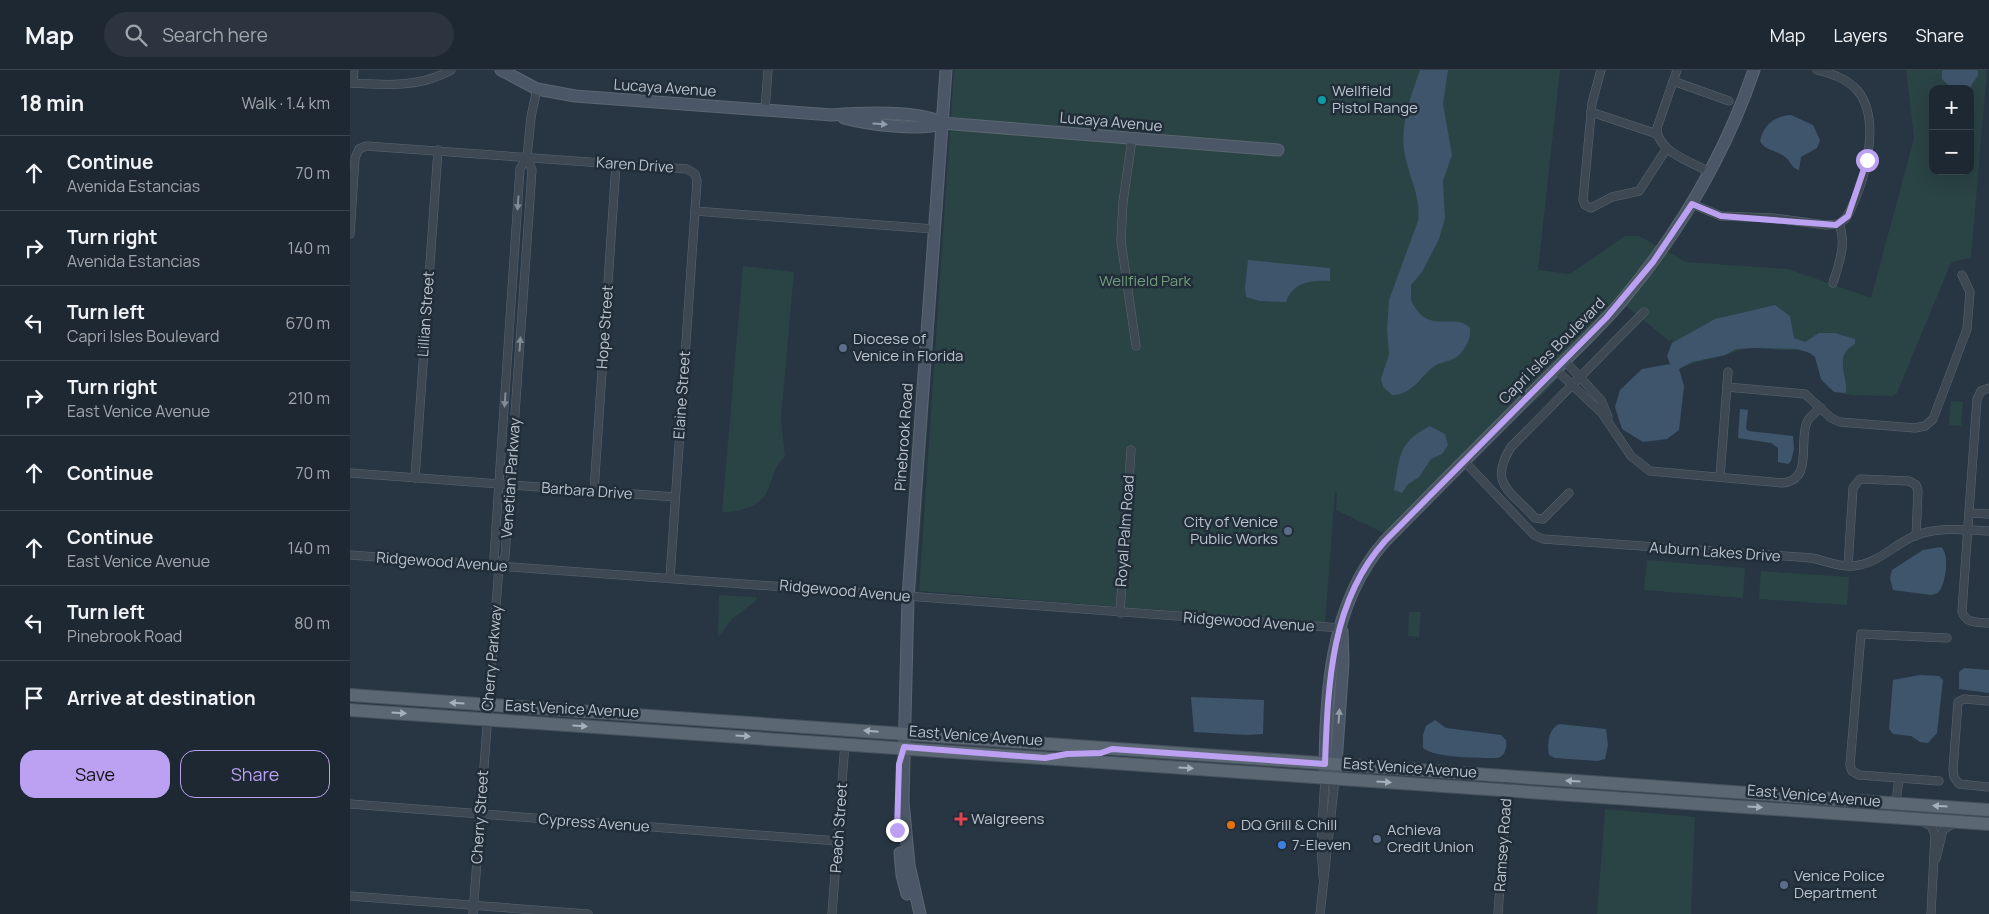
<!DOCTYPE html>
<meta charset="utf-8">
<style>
body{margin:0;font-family:Manrope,sans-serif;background:#2b343f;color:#f1f3f6}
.controls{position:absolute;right:15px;top:15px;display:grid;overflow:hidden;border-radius:10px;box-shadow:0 5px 20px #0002}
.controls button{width:45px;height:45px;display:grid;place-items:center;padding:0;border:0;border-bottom:1px solid #3c444e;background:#1e2833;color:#f1f3f6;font:25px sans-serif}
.stop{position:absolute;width:15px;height:15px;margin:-11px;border:4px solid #bca0f2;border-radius:50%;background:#fff}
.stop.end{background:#bca0f2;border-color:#fff;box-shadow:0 1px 5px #0008}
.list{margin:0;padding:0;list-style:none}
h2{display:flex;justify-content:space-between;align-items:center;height:65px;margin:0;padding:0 20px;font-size:21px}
h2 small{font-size:16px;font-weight:400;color:#a1a6ac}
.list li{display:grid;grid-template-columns:32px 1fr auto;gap:15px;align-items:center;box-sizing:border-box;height:75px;padding:0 20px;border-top:1px solid #3c444e}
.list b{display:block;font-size:19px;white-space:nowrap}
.list p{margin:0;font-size:16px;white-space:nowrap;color:#a1a6ac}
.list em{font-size:16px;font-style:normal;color:#a1a6ac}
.actions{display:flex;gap:10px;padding:15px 20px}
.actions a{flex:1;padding:11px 0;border:1px solid #bca0f2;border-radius:15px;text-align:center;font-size:18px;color:#bca0f2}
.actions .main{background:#bca0f2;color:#111}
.icon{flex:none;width:28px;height:28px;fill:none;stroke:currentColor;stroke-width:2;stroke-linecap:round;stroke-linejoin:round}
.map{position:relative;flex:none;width:1639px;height:844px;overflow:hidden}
header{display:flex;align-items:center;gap:30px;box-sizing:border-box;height:70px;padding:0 25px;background:#1e2833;border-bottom:1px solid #3c444e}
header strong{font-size:24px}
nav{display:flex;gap:28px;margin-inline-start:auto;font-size:18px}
.search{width:350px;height:45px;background:#2b343f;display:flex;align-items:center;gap:12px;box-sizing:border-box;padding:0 18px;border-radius:28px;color:#a1a6ac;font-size:19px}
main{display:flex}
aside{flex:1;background:#1e2833}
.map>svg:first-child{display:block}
.green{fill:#2a4345;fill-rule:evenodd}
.water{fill:#3f556c}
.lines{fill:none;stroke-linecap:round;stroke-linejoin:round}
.street-casing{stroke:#5b6671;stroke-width:9}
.secondary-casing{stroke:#5b6671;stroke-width:13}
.primary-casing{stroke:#46515d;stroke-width:14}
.street{stroke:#3d4853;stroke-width:8}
.secondary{stroke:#4b5766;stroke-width:11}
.primary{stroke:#5b6773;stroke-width:12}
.oneway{fill:#939da9}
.oneway2{fill:#828c96}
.oneway3{fill:#a7b1bb}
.route{stroke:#bca0f2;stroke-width:6}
.culture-dot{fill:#0f9aa8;stroke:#212d39;stroke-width:2}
.service-dot{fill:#5c6f8a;stroke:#212d39;stroke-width:2}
.health-dot{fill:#e0444e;stroke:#212d39;stroke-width:2}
.food-dot{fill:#e8710a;stroke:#212d39;stroke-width:2}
.shop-dot{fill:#3f7fe0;stroke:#212d39;stroke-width:2}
.labels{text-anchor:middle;stroke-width:5;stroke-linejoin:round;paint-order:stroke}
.street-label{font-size:15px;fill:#bac3cd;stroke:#212d39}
.poi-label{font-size:15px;fill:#bac3cd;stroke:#212d39;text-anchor:start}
.park-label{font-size:15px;fill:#729d79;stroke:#212d39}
</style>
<header>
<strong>Map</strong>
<div class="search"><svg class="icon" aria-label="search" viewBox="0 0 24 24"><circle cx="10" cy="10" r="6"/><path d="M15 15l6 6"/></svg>Search here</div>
<nav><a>Map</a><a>Layers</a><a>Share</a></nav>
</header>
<main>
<aside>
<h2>18 min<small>Walk · 1.4 km</small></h2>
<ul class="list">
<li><svg class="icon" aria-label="ahead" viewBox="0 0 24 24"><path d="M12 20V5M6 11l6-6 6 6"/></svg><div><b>Continue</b><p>Avenida Estancias</p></div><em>70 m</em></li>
<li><svg class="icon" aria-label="right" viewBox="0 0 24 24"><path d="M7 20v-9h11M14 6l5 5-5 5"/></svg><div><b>Turn right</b><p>Avenida Estancias</p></div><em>140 m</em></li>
<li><svg class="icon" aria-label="left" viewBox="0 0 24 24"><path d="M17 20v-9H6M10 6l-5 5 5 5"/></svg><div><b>Turn left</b><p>Capri Isles Boulevard</p></div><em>670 m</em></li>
<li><svg class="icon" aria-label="right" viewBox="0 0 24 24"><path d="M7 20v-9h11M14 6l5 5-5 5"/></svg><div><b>Turn right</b><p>East Venice Avenue</p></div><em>210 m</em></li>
<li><svg class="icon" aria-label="ahead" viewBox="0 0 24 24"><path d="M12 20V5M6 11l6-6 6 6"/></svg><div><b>Continue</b></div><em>70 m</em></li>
<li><svg class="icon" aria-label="ahead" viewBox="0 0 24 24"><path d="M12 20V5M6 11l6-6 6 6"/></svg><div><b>Continue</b><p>East Venice Avenue</p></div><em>140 m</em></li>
<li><svg class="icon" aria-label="left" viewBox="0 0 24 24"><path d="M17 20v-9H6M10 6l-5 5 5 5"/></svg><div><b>Turn left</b><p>Pinebrook Road</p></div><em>80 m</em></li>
<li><svg class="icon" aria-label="arrive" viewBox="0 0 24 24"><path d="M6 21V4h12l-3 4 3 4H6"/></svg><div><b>Arrive at destination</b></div></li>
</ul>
<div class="actions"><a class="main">Save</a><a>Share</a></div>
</aside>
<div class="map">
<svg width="1639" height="844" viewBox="0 0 1639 844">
<rect width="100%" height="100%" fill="#283644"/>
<g class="green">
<path d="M604 0H1210L1188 200 1220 204 1275 166H1289L1336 192 1438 199 1521 228 1564 68 1556 0H1637L1621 188 1602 192 1600 195 1547 323 1543 326C1520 325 1483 330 1471 309 1467 301 1470 289 1462 284 1454 279 1445 280 1436 280 1426 281 1416 278 1406 278 1393 277 1384 283 1373 286 1357 290 1343 292 1329 299 1315 291 1318 283 1323 269L1319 271 1275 235 1197 320 1128 382 1254 245 1036 464 986 440 987 423 985 422 975 553 569 521ZM1583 19H1620V101H1583Z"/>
<polygon points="596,84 566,523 561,525"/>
<path d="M393 196 444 202 431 348 435 387C423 397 423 409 417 422 410 437 387 443 372 442Z"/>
<polygon points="1601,331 1613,332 1611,356 1599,355"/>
<polygon points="1297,490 1395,498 1393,528 1294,520"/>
<polygon points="1411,501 1499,507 1497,535 1409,529"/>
<polygon points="369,525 406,527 407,530 382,549 368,567"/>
<polygon points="1059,542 1071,542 1069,567 1058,566"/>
<polygon points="1255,739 1345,747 1341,844 1247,844"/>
</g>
<g class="water">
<path d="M1070 0H1098L1093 34 1102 85 1093 111 1095 148 1089 169 1072 202 1061 215V230C1077 267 1105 241 1120 258 1122 267 1114 283 1105 288 1098 292 1090 292 1083 297 1071 307 1060 326 1042 325L1033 317 1031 309 1039 284 1037 260 1039 230 1068 151C1071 129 1061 111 1056 90 1048 59 1060 29 1070 0Z"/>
<polygon points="1592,0 1628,0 1628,5 1620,18 1602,19 1592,9"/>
<path d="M1441 45 1463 55 1470 70 1467 78 1451 87 1449 100C1441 98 1441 91 1434 86 1426 80 1415 81 1410 71 1413 55 1425 46 1441 45Z"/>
<path d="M898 190 980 198V211C961 210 943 212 936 232L910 231 896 227 895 217Z"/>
<path d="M1425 235 1440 246 1444 268 1455 272 1469 263H1485L1505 269V274C1483 285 1498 306 1496 323L1484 322 1471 309 1465 287 1460 283 1447 279 1405 278 1386 279 1375 285 1342 292 1329 299 1334 316 1329 360 1317 369 1293 372 1272 359 1265 337 1270 320 1292 299 1320 294 1317 286 1322 273 1365 249Z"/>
<polygon points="1390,339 1398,340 1396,358 1398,361 1443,366 1444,379 1441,391 1438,394 1428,392 1428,378 1421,373 1388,368"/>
<path d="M1080 356 1095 364 1098 375 1092 384 1081 389 1069 407 1057 415 1052 423 1044 420C1050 387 1047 373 1080 356Z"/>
<path d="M1591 477C1600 484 1596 514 1588 523L1581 525 1543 520 1540 508 1542 500 1573 480Z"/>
<polygon points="1614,598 1639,600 1639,623 1609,619 1609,602"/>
<polygon points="1570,605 1589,606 1593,610 1587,663 1578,673 1570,672 1561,666 1543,664 1539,659 1543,610"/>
<polygon points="841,627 914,630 913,664 897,665 844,662"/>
<path d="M1085 650 1096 658 1151 665 1156 670C1157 677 1156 686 1147 688 1131 688 1084 688 1073 678V665L1076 656Z"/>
<path d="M1209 654 1256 659 1258 675 1255 689 1248 691 1205 688 1199 685C1197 674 1198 660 1209 654Z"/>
</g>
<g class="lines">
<g class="street-casing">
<g id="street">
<polyline points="1251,0 1242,33 1233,130 1235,135 1241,138 1262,127 1289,121 1317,78"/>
<path d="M1327 0 1307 58C1306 81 1343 93 1360 102"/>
<polyline points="1323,11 1379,31"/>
<path d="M0 13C35 15 69 18 101 0"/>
<polyline points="3,13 4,0"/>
<polyline points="415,40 418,0"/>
<polyline points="1241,42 1307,64"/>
<polyline points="782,69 773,132 771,171 786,276"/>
<path d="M1342 134 1371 146 1423 148 1476 155 1489 154 1496 148C1514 118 1533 50 1507 20 1496 8 1482 4 1467 0"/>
<polyline points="345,141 584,159"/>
<polyline points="0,164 5,88 9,79 16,76 337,99 345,104 347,111 320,508"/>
<path d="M1483 213C1489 193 1497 174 1489 154"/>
<polyline points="1214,290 1251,330 1258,347"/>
<path d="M1205 299 1252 343 1281 386 1300 401 1432 413C1464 410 1448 373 1457 352 1459 347 1466 342 1471 338"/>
<polyline points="1377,317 1455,324 1481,348 1490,352 1565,358 1575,356 1583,349 1617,259 1620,222 1612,205"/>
<path d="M1639 318 1631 321 1627 329 1612 541C1615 554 1629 552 1639 553"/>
<path d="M1114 391 1184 465 1193 469 1462 488C1476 491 1488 497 1503 496 1527 494 1541 477 1562 467 1586 456 1613 460 1639 461"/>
<polyline points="0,403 325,427"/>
<polyline points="1370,407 1378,302"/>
<polyline points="65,408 88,80"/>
<polyline points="244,421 266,94"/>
<path d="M1219 423 1193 449 1185 448C1160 420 1138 414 1161 377L1294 242"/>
<polyline points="1619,443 1639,444"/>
<polyline points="0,485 991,558"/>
<polyline points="149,496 144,488 170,99 177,87 181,47 187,19"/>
<polyline points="1498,496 1503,418 1510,409 1559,411 1566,415 1568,421 1566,466"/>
<polyline points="770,543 781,380"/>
<polyline points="1639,631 1614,629 1608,632 1603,700 1604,707 1609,714 1639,717"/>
<polyline points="1589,711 1509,705 1502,701 1500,695 1511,564 1597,568"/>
<polyline points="1546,733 1549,708"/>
<polyline points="0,734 488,771"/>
<polyline points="1572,751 1581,756 1585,764 1581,844"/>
<polyline points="1586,789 1593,760 1604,753"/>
<polyline points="973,807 971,775 975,708"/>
<polyline points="0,826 238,844"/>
<polyline points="123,844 149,496 155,487 182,100 177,87"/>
<polyline points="482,844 495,673"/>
<polyline points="970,844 985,709"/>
<polyline points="1148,844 1157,716"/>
</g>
</g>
<g class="secondary-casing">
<g id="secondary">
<path d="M151 0 187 19 225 26 482 45C509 43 569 40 592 53L928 80"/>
<path d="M494 48C516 54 572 62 592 53"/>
<path d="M975 708C975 627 979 534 1035 471 1087 418 1140 365 1192 313 1219 286 1247 260 1271 232 1329 163 1375 85 1404 0"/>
<polyline points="985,709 993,592 992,561"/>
<polyline points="550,783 552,805 557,824"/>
<polyline points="570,844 559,795 553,731 558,526 596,0"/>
</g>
</g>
<g class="primary-casing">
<g id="primary">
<polyline points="0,625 1639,740"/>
<polyline points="0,640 1639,754"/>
</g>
</g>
<use href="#street" class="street"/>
<use href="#secondary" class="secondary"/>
<use href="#primary" class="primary"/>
</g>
<defs><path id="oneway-solid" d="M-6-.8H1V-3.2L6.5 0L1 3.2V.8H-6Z" transform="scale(1.25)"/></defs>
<g class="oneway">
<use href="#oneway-solid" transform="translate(530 54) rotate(4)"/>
<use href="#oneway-solid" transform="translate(989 646) rotate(-86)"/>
</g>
<g class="oneway2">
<use href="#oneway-solid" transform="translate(168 133) rotate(94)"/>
<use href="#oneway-solid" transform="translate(170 274) rotate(-86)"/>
<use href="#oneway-solid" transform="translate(155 330) rotate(94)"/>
</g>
<g class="oneway3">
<use href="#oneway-solid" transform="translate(107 633) rotate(-176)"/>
<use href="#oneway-solid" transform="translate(49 643) rotate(4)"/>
<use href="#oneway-solid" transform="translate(230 656) rotate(3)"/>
<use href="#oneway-solid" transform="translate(521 661) rotate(-175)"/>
<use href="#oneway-solid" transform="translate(393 666) rotate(4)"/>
<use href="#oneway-solid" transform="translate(836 698) rotate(4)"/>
<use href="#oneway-solid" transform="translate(1223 711) rotate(-176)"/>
<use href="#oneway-solid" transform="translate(1034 712) rotate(4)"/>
<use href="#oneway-solid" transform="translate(1590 736) rotate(-176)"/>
<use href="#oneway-solid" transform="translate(1405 737) rotate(4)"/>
</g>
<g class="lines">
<path class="route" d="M547 760 549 694 554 677 695 688 717 684 751 683 762 679 975 694C978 616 980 532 1035 471L1256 248 1303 192 1342 134 1371 146 1486 155 1498 146 1517 90"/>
</g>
<circle class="culture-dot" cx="972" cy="30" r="5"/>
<g class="service-dot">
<circle cx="493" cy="278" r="5"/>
<circle cx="938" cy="461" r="5"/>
<circle cx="1027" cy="769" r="5"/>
<circle cx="1434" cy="815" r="5"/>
</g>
<path class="health-dot" d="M608.5 741.5h5v5h5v5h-5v5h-5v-5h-5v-5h5z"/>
<circle class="food-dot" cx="881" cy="755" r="5"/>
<circle class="shop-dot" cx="932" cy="775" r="5"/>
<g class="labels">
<g class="street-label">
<text transform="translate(315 18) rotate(4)" y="5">Lucaya Avenue</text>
<text transform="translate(761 52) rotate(5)" y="5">Lucaya Avenue</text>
<text transform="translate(285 95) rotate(4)" y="5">Karen Drive</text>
<text transform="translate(76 244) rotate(-86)" y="5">Lillian Street</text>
<text transform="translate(255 257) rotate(-86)" y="5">Hope Street</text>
<text transform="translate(1202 281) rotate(-45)" y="5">Capri Isles Boulevard</text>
<text transform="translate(332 325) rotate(-86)" y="5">Elaine Street</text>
<text transform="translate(554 367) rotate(-86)" y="5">Pinebrook Road</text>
<text transform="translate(161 408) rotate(-86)" y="5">Venetian Parkway</text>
<text transform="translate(237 421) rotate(4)" y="5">Barbara Drive</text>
<text transform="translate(775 461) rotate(-86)" y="5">Royal Palm Road</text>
<text transform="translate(1365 482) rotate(4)" y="5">Auburn Lakes Drive</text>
<text transform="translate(92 492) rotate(4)" y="5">Ridgewood Avenue</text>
<text transform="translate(495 521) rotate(5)" y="5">Ridgewood Avenue</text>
<text transform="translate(899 552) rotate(4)" y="5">Ridgewood Avenue</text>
<text transform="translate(142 588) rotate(-85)" y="5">Cherry Parkway</text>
<text transform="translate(222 639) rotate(3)" y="5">East Venice Avenue</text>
<text transform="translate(626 666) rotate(4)" y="5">East Venice Avenue</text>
<text transform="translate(1060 698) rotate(4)" y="5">East Venice Avenue</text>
<text transform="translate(1464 726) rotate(5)" y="5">East Venice Avenue</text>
<text transform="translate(130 747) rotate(-86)" y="5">Cherry Street</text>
<text transform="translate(244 753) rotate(4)" y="5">Cypress Avenue</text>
<text transform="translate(489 758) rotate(-86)" y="5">Peach Street</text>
<text transform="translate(1153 775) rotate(-86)" y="5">Ramsey Road</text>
</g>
<g class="poi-label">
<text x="982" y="26">Wellfield<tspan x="982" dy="17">Pistol Range</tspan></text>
<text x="503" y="274">Diocese of<tspan x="503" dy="17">Venice in Florida</tspan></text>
<text x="928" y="457" text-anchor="end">City of Venice<tspan x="928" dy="17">Public Works</tspan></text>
<text x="621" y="754">Walgreens</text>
<text x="891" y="760">DQ Grill &amp; Chill</text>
<text x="1037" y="765">Achieva<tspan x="1037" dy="17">Credit Union</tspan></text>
<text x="942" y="780">7-Eleven</text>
<text x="1444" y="811">Venice Police<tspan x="1444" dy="17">Department</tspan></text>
</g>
<g class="park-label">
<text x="795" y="216">Wellfield Park</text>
</g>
</g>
</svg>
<div class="controls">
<button>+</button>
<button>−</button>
</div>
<div class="stop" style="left:1517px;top:90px"></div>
<div class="stop end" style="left:547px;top:760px"></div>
</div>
</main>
